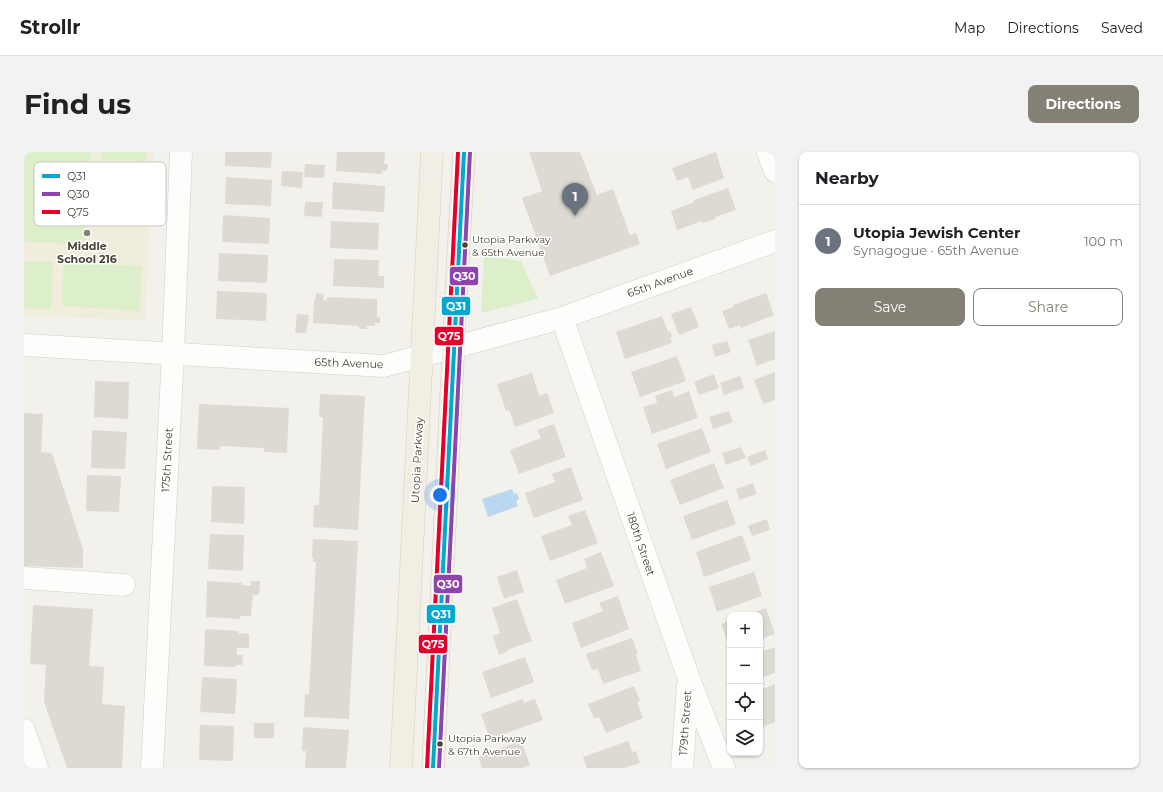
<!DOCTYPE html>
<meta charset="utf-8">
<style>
body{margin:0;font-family:Montserrat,sans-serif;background:#f2f2f2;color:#202124}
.controls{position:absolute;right:12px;bottom:12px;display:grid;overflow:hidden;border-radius:8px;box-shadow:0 1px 3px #0004}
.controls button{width:36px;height:36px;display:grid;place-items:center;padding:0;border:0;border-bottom:1px solid #e0e0e0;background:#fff;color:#202124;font:20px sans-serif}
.you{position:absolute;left:416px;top:343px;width:14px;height:14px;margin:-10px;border:3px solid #fff;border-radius:50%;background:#1a73e8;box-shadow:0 0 0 6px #1a73e833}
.badge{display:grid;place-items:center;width:26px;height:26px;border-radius:50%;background:#848075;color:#fff;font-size:13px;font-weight:700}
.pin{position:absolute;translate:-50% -33px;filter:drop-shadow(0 1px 2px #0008)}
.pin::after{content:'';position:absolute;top:21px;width:14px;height:12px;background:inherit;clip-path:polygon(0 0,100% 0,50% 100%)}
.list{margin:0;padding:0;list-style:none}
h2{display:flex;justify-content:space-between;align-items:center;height:52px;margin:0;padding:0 16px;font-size:17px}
h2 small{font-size:13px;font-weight:400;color:#757577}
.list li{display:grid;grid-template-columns:26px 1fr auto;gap:12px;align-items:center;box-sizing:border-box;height:72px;padding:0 16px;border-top:1px solid #e0e0e0}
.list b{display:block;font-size:15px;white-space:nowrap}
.list p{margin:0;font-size:13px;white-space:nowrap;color:#757577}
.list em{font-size:13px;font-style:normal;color:#757577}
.actions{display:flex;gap:8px;padding:12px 16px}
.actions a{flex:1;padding:9px 0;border:1px solid #848075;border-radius:8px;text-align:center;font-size:14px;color:#848075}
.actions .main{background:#848075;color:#fff}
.icon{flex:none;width:22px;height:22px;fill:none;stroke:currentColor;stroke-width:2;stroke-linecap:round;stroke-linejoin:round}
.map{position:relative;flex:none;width:751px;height:616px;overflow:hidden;border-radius:8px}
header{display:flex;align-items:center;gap:24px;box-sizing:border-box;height:56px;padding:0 20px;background:#fff;border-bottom:1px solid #e0e0e0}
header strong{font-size:19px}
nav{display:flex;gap:22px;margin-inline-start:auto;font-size:14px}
.intro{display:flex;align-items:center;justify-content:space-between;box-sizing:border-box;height:96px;padding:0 24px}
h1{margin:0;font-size:28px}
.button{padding:10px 18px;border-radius:8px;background:#848075;color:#fff;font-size:14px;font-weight:700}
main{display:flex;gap:24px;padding:0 24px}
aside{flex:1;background:#fff;border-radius:8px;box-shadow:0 1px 3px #0004}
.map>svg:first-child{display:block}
.education{fill:#f0eddd}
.green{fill:#ddeeca}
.water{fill:#bad7f1}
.building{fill:#dcdad3}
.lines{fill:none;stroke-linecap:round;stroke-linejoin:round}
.minor-casing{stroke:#d0cec8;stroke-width:23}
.major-casing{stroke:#d5cfb8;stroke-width:23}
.minor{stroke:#fdfdfc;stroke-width:22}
.major{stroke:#f1efe4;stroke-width:22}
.bus-1-casing{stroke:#fff;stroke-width:7}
.bus-2-casing{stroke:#fff;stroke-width:7}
.bus-3-casing{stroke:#fff;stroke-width:7}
.bus-1{stroke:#00a9ce;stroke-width:4}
.bus-2{stroke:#8e44ad;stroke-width:4}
.bus-3{stroke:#e4002b;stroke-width:4}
.poi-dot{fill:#848075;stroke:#fff;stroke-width:1.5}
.bus-dot{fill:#494336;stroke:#fff;stroke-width:1.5}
.labels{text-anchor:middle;stroke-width:3;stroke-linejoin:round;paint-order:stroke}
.bus-label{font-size:10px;fill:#494336;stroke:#fff;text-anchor:start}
.poi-label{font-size:11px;font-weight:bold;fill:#494336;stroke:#fff}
.street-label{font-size:11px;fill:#494336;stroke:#fff}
.key{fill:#fff;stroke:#c8c7c3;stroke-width:1}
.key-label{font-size:11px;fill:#494336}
.line-badge{stroke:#fff;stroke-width:1.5}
.badge-label{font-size:11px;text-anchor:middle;font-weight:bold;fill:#fff}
</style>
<header>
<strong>Strollr</strong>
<nav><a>Map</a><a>Directions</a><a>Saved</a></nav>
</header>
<div class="intro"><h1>Find us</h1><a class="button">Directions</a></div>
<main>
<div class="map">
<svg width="751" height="616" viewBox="0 0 751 616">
<rect width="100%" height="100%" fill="#f2f1eb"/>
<polygon class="education" points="0,0 129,0 121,169 0,163"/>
<g class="green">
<polygon points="0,0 67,0 63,84 60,89 54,92 0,90"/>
<polygon points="77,0 122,0 122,9 77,7"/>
<polygon points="460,104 497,109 514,147 457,161"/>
<polygon points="0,109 29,110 27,158 0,156"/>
<polygon points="40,110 118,114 116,159 38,154"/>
</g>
<polygon class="water" points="488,337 490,342 493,341 495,347 492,349 494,354 464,365 458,347"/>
<g class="building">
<polygon points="201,0 248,0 247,16 201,14"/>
<polygon points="313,0 361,0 360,12 364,12 363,19 358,19 358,22 312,19"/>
<polygon points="505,0 556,0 573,43 589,37 606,83 612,81 616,92 526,124 498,46 518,39"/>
<polygon points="692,0 700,26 669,38 664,25 653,29 648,16"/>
<polygon points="281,12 301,13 300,26 280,25"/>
<polygon points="258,19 279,20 278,36 257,34"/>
<polygon points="202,25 248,28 247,54 201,52"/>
<polygon points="309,30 361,34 360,60 308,57"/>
<polygon points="704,36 712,58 691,65 691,67 679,71 678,69 653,78 647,59 670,50 670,48"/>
<polygon points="281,50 299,50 298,65 280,64"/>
<polygon points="199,63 246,66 245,92 198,90"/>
<polygon points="307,69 355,71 354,98 306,96"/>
<polygon points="195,101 244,103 243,131 194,129"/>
<polygon points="310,107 355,108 354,124 360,124 360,136 309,134"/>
<polygon points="193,139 243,141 242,169 192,167"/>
<polygon points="292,141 300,142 299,148 303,149 303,145 353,147 353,165 356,165 356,171 351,171 351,174 343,174 343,177 335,177 335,174 289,171 290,148 291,148"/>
<polygon points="742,141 750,163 717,176 716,173 705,177 698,159 709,155 709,153"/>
<polygon points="667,155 675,175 655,183 647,162"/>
<polygon points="273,162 285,163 282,181 271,181"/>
<polygon points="638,164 644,180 646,179 648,185 646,185 648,191 601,207 592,180"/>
<polygon points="751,179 751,207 733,214 724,188"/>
<polygon points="703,189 707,200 691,205 688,193"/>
<polygon points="653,204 662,229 616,245 607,220"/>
<polygon points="751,220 751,248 739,252 730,228"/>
<polygon points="508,221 515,244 523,241 530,261 491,275 485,258 482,259 473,232"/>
<polygon points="690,222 695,236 675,243 670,230"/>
<polygon points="716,224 720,236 700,243 696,231"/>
<polygon points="71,229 105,230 104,267 70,265"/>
<polygon points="648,238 650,245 665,239 674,266 628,282 619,255 633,251 631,244"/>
<polygon points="296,242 341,244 334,378 289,375 290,353 295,353 299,265 295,265"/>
<polygon points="175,252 265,256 263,301 240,300 240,296 196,294 196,298 173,297"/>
<polygon points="705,259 709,270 689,277 685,265"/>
<polygon points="0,261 19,262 17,300 28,301 59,397 59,416 0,414"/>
<polygon points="530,272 542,305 495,322 486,298 517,286 513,278"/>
<polygon points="678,276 687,300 642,317 633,292"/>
<polygon points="68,278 103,280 101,317 67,316"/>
<polygon points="717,295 722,306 702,313 698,301"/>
<polygon points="741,298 744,307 727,314 723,305"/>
<polygon points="690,311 700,336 656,353 646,328"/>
<polygon points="547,315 559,348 510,366 501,341 531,330 528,322"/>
<polygon points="63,323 97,324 95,360 62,359"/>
<polygon points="729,331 733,342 715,348 712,337"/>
<polygon points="188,334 221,335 220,372 187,370"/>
<polygon points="703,348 712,372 668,388 659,364"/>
<polygon points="561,358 574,391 526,409 517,384 548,373 544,364"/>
<polygon points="743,367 746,378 728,384 724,374"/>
<polygon points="186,382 220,383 219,419 184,417"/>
<polygon points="718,383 727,408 680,425 672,400"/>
<polygon points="289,387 334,389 325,567 280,565 281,542 285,542 292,410 289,410 289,406 288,405"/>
<polygon points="577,400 590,434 541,452 532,428 563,416 560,407"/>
<polygon points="493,418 500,440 480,447 473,425"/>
<polygon points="730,420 738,444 693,460 685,435"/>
<polygon points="183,429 218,431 218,433 227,434 227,429 236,429 235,443 229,443 227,464 216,464 216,467 182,465"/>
<polygon points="594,444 605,477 557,496 548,471 579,459 575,451"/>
<polygon points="493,447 508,489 483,498 484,499 475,503 469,484 476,481 468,456"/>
<polygon points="9,453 69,457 65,514 80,515 78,552 101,554 98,616 43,616 20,550 22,513 6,512"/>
<polygon points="742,456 751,482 736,487 736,463 723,463"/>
<polygon points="706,468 706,496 697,472"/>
<polygon points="181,477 215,479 214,481 225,482 225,496 213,496 213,503 219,503 218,513 212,513 212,515 180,514"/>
<polygon points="608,486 614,502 612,503 617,519 579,532 574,517 568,518 562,502"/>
<polygon points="751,495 751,521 736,526 736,500"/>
<polygon points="501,505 510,530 467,546 458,520"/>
<polygon points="178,525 213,527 211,562 176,560"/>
<polygon points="751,532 751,570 736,576 736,538"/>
<polygon points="610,534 616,549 613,550 619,566 582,581 575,565 570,567 564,552"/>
<polygon points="499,547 500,551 511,547 519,568 466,587 457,562"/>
<rect x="230" y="571" width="20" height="15"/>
<polygon points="176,573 210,574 209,609 175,608"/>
<polygon points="279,575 325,578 322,616 281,616 282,599 278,599"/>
<polygon points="497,589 506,613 498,616 458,616 454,604"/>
<polygon points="604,589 608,600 612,599 616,611 600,616 563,616 559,605"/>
</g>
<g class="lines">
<g class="minor-casing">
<g id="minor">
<polyline points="744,0 751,19"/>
<polyline points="538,166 665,527 700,616"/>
<polyline points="0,193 360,214 538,166 751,89"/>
<polyline points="0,426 100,433"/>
<polyline points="0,578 13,616"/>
<polyline points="128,616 149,201 157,0"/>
<polyline points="658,616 664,533"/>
</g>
</g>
<g class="major-casing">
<g id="major">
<polyline points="377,616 408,0"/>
<polyline points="409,616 433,123 440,0"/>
</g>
</g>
<use href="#minor" class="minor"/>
<use href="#major" class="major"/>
<g class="bus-1-casing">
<polyline id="bus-1" points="409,616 440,0"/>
</g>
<g class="bus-2-casing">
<polyline id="bus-2" points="415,616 446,0"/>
</g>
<g class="bus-3-casing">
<polyline id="bus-3" points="403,616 434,0"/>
</g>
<use href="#bus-1" class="bus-1"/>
<use href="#bus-2" class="bus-2"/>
<use href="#bus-3" class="bus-3"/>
</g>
<circle class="poi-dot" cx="63" cy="81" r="4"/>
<g class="bus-dot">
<circle cx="441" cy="93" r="3.5"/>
<circle cx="416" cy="592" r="3.5"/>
</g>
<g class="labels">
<g class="bus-label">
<text x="448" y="91">Utopia Parkway<tspan x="448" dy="13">&amp; 65th Avenue</tspan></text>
<text x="424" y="590">Utopia Parkway<tspan x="424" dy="13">&amp; 67th Avenue</tspan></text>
</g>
<g class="poi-label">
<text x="63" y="98">Middle<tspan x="63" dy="13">School 216</tspan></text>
</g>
<g class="street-label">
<text transform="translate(636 130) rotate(-20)" y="4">65th Avenue</text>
<text transform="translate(325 211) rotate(2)" y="4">65th Avenue</text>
<text transform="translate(143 308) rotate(-87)" y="4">175th Street</text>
<text transform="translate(393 308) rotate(-87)" y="4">Utopia Parkway</text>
<text transform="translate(617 392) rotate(71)" y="4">180th Street</text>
<text transform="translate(661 571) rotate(-86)" y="4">179th Street</text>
</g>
</g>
<rect x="10" y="10" width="132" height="64" rx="6" class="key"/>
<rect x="18" y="22" width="18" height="4" fill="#00a9ce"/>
<rect x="18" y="40" width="18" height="4" fill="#8e44ad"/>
<rect x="18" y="58" width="18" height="4" fill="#e4002b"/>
<g class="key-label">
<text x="43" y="28">Q31</text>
<text x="43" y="46">Q30</text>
<text x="43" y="64">Q75</text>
</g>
<g class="line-badge">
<rect x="425" y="114" width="30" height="20" rx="4" fill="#8e44ad"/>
<rect x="417" y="144" width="30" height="20" rx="4" fill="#00a9ce"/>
<rect x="410" y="174" width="30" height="20" rx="4" fill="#e4002b"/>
<rect x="409" y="422" width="30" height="20" rx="4" fill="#8e44ad"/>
<rect x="402" y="452" width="30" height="20" rx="4" fill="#00a9ce"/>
<rect x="394" y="482" width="30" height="20" rx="4" fill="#e4002b"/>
</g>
<g class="badge-label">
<text x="440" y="128">Q30</text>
<text x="432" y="158">Q31</text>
<text x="425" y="188">Q75</text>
<text x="424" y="436">Q30</text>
<text x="417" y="466">Q31</text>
<text x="409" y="496">Q75</text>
</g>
</svg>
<div class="controls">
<button>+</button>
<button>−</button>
<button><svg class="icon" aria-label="locate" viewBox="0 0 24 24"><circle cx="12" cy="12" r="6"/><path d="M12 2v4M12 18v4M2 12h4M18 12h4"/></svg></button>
<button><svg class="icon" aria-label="layers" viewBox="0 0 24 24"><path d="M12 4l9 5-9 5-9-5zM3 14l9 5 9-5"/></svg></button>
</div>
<div class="you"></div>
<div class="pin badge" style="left:551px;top:64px;background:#6b7280">1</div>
</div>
<aside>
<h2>Nearby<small></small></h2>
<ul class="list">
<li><span class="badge" style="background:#6b7280">1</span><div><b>Utopia Jewish Center</b><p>Synagogue · 65th Avenue</p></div><em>100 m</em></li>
</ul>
<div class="actions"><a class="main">Save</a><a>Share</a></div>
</aside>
</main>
